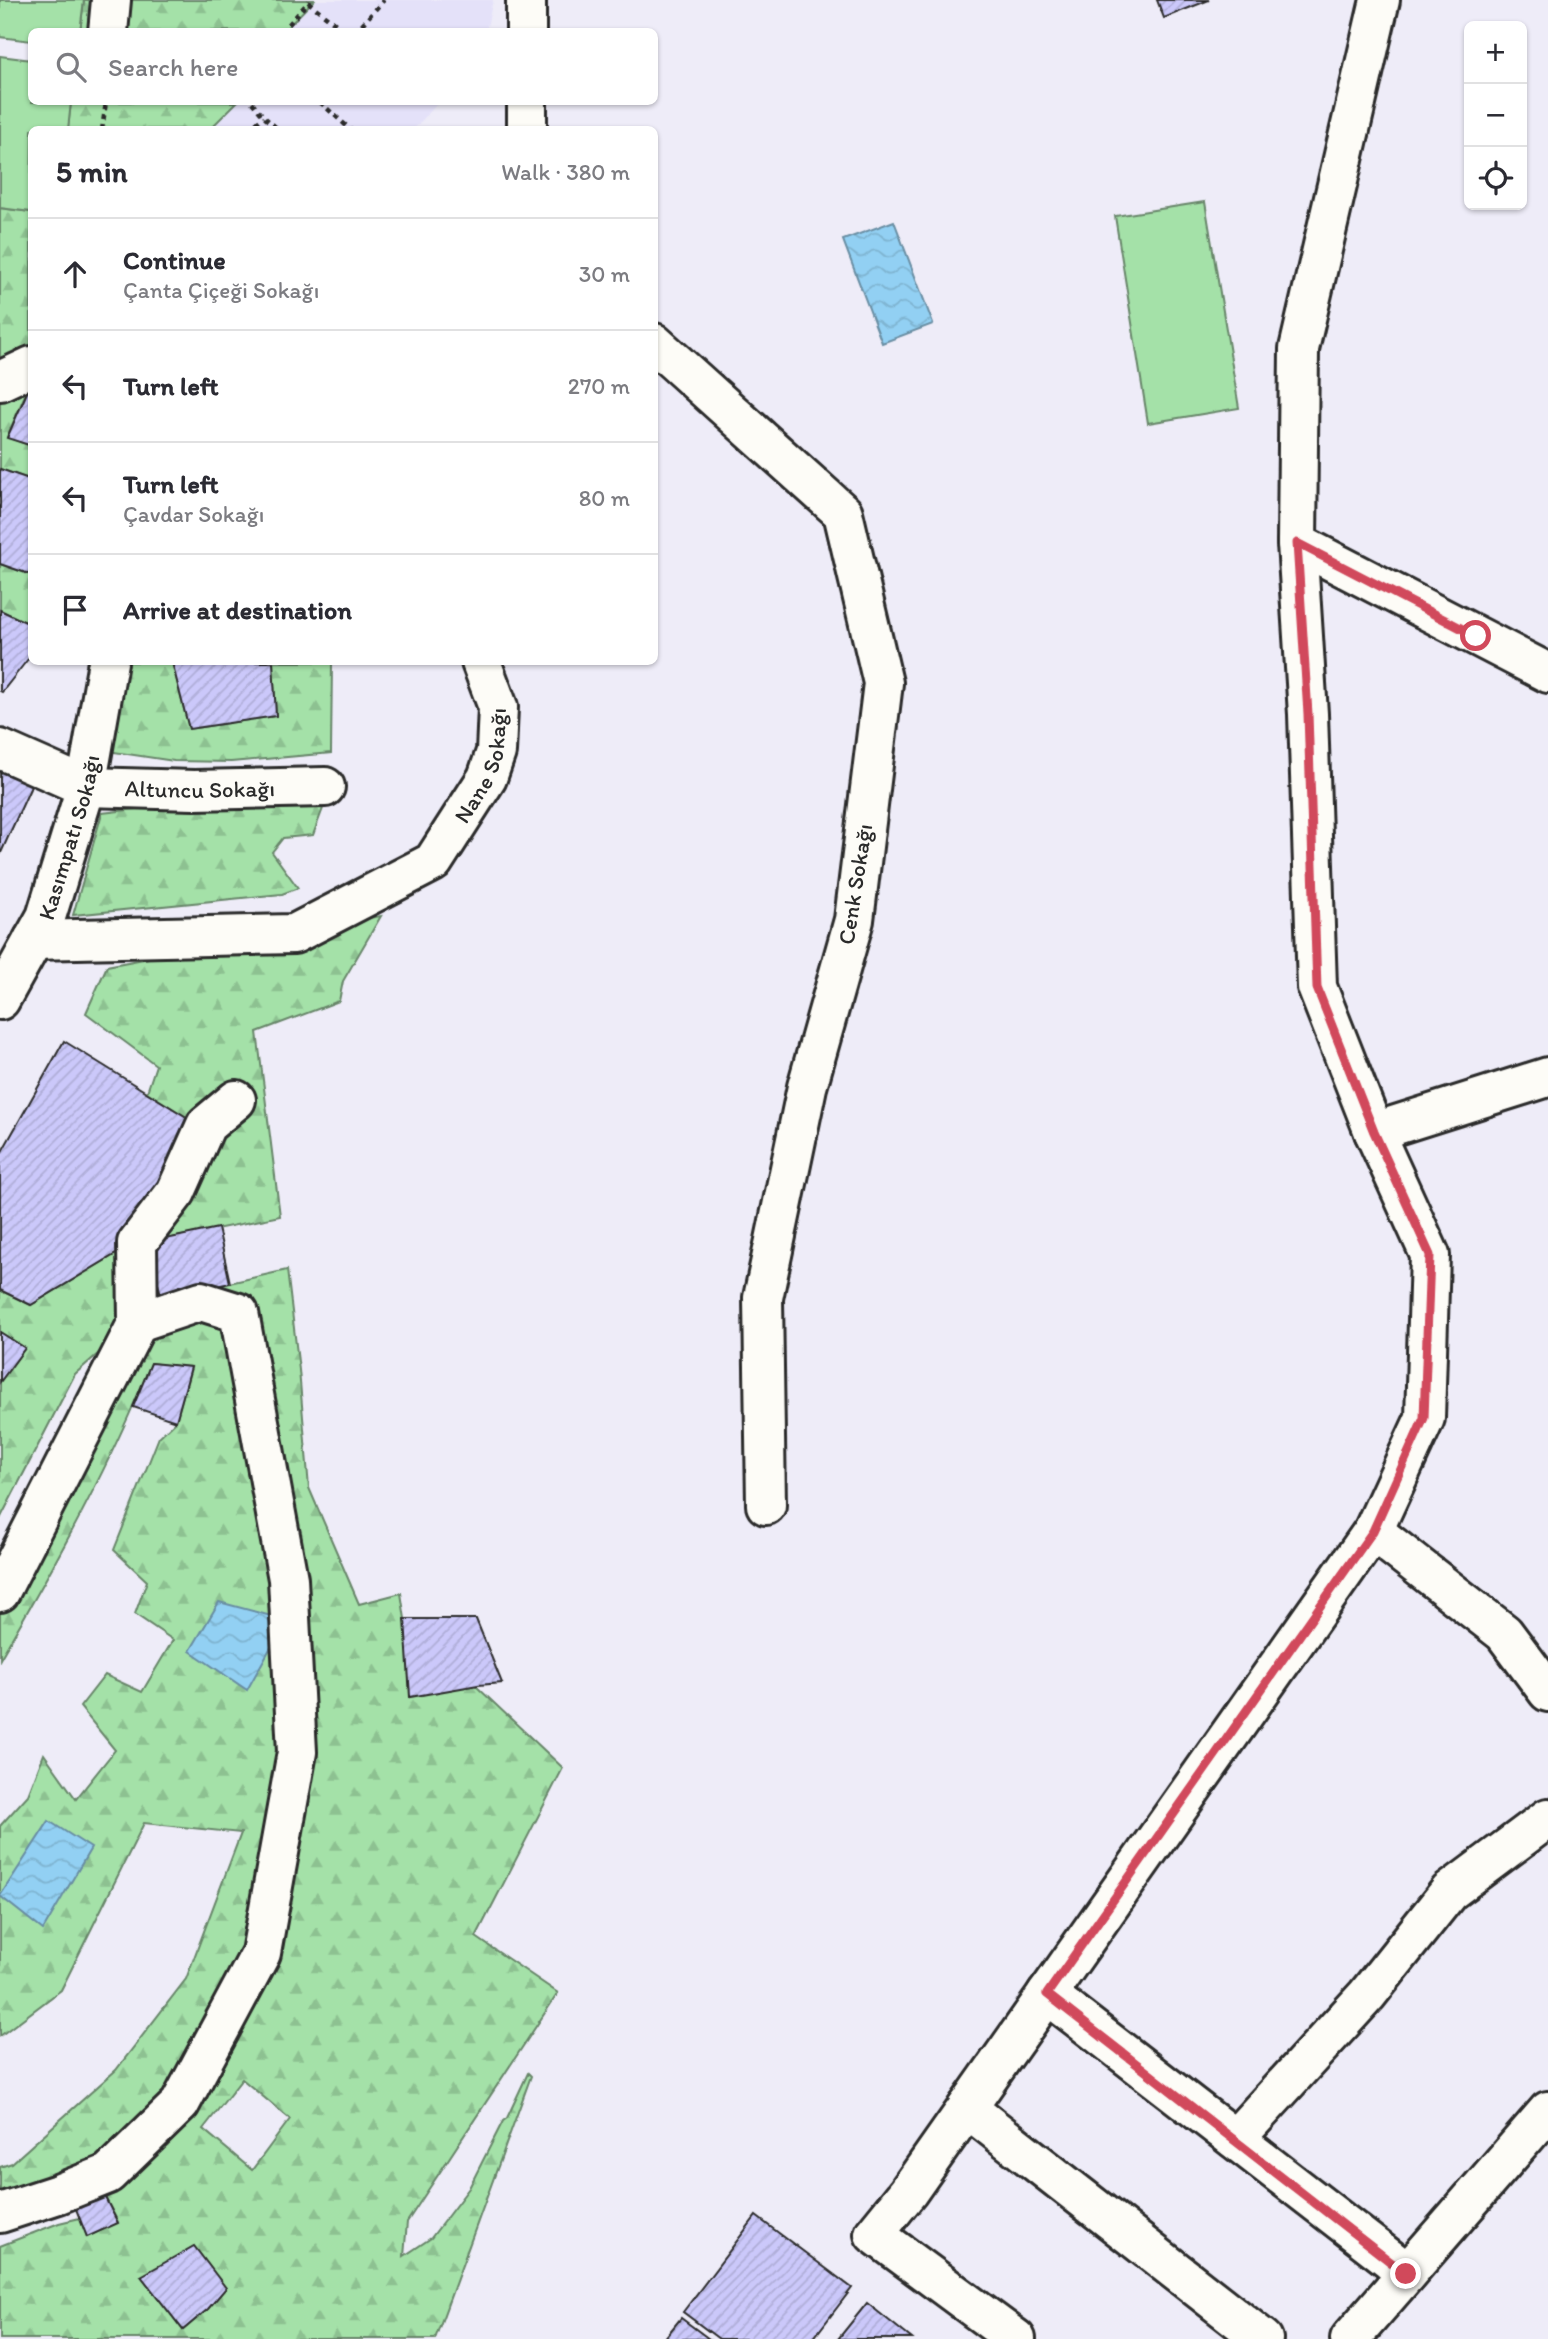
<!DOCTYPE html>
<meta charset="utf-8">
<style>
body{margin:0;font-family:Itim,sans-serif;background:#f7f7f7;color:#2b2b33}
.controls{position:absolute;right:21px;top:21px;display:grid;overflow:hidden;border-radius:10px;box-shadow:0 2px 5px #0004}
.controls button{width:63px;height:63px;display:grid;place-items:center;padding:0;border:0;border-bottom:2px solid #e1e1e2;background:#fff;color:#2b2b33;font:35px sans-serif}
.stop{position:absolute;width:21px;height:21px;margin:-16px;border:5px solid #d1495b;border-radius:50%;background:#fff}
.stop.end{background:#d1495b;border-color:#fff;box-shadow:0 2px 7px #0008}
.list{margin:0;padding:0;list-style:none}
h2{display:flex;justify-content:space-between;align-items:center;height:91px;margin:0;padding:0 28px;font-size:30px}
h2 small{font-size:23px;font-weight:400;color:#7c7c81}
.list li{display:grid;grid-template-columns:46px 1fr auto;gap:21px;align-items:center;box-sizing:border-box;height:112px;padding:0 28px;border-top:2px solid #e1e1e2}
.list b{display:block;font-size:26px;white-space:nowrap}
.list p{margin:0;font-size:23px;white-space:nowrap;color:#7c7c81}
.list em{font-size:23px;font-style:normal;color:#7c7c81}
.icon{flex:none;width:38px;height:38px;fill:none;stroke:currentColor;stroke-width:2;stroke-linecap:round;stroke-linejoin:round}
.map{position:relative;flex:none;width:1548px;height:2339px;overflow:hidden}
.search{position:absolute;background:#fff;box-shadow:0 2px 5px #0004;left:28px;top:28px;width:630px;height:77px;display:flex;align-items:center;gap:18px;box-sizing:border-box;padding:0 24px;border-radius:10px;color:#7c7c81;font-size:26px}
.panel{position:absolute;background:#fff;box-shadow:0 2px 5px #0004;left:28px;top:126px;width:630px;height:539px;border-radius:10px}
.map>svg:first-child{display:block}
.built{fill:#e4e1f9}
.forest{fill:url(#forest-firs);stroke:#68866a;stroke-width:2;fill-rule:evenodd}
.park{fill:#a4e1a8;stroke:#68866a;stroke-width:2}
.water{fill:url(#water-waves);stroke:#698ea3;stroke-width:2}
.building{fill:url(#building-hatch);stroke:#2b2b2b;stroke-width:2}
.lines{fill:none;stroke-linecap:round;stroke-linejoin:round}
.minor-casing{stroke:#2b2b2b;stroke-width:44}
.path{stroke:#2b2b2b;stroke-width:4.5;stroke-dasharray:5 5;stroke-linecap:butt}
.minor{stroke:#fdfcf7;stroke-width:38}
.route{stroke:#d1495b;stroke-width:9}
.labels{text-anchor:middle;stroke-width:5;stroke-linejoin:round;paint-order:stroke}
.street-label{font-size:23px;fill:#2b2b2b;stroke:#fdfcf7}
</style>
<div class="map">
<svg width="1548" height="2339" viewBox="0 0 1548 2339">
<defs>
<pattern id="forest-firs" width="22" height="20" patternUnits="userSpaceOnUse" patternTransform="scale(1.75)"><rect width="22" height="20" fill="#a4e1a8"/><path d="M5 1l3.5 6h-7zM16 11l3.5 6h-7z" fill="#8dc191"/></pattern>
<pattern id="water-waves" width="16" height="10" patternUnits="userSpaceOnUse" patternTransform="scale(1.75)"><rect width="16" height="10" fill="#92d0f3"/><path d="M0 5q4-4 8 0t8 0" fill="none" stroke="#7eb3d0"/></pattern>
<pattern id="building-hatch" width="6" height="6" patternUnits="userSpaceOnUse" patternTransform="scale(1.75)"><rect width="6" height="6" fill="#cbc8fa"/><path d="M-1 1l2-2M0 6l6-6M5 7l2-2" fill="none" stroke="#aeacd6"/></pattern>
</defs>
<rect width="100%" height="100%" fill="#eeecf8"/>
<filter id="ink" filterUnits="userSpaceOnUse"><feTurbulence type="fractalNoise" baseFrequency=".0143" numOctaves="2"/><feDisplacementMap in="SourceGraphic" scale="14" xChannelSelector="R" yChannelSelector="G"/><feConvolveMatrix kernelMatrix="1 2 1 2 8 2 1 2 1" color-interpolation-filters="sRGB"/></filter>
<g filter="url(#ink)">
<g class="built">
<polygon points="314,0 493,0 486,31 284,31"/>
<polygon points="237,102 439,102 414,129 210,130"/>
</g>
<g class="forest">
<polygon points="84,0 314,0 284,31 80,32"/>
<polygon points="71,102 237,102 210,129 68,130"/>
<polygon points="0,208 31,212 31,381 7,437 31,446 31,480 0,469"/>
<polygon points="0,564 31,575 31,625 0,610"/>
<polygon points="124,662 172,662 189,729 276,716 273,662 332,662 331,753 231,762 174,761 107,751"/>
<polygon points="331,787 313,835 283,838 272,852 298,888 282,894 73,915 102,813"/>
<path d="M381 916 343 981 339 1001 257 1032 280 1216 147 1243 162 1298 287 1270 299 1370 309 1488 359 1604 401 1593 405 1619 563 1768 476 1937 558 1993 407 2222 404 2256 431 2238 469 2188 503 2121 507 2118 528 2073 531 2076 435 2339H0V2246L59 2223 80 2218 87 2237 118 2222 96 2180 0 2210V2167L12 2163 116 2070 186 1979 241 1833 144 1823 61 1990 0 2036V1826L28 1795 44 1754 76 1799 115 1750 80 1707 105 1675 142 1692 173 1640 135 1614 147 1581 114 1550 159 1437 176 1421 191 1368 151 1363C110 1466 56 1563 0 1659V1579L123 1332 75 1374 0 1519V1382L25 1348 0 1332V1290L31 1305 129 1246 185 1151 188 1118 147 1092 156 1065 86 1013 107 966 305 928ZM242 2079 290 2119 252 2170 203 2129ZM194 2246 225 2288 208 2309 183 2330 142 2277Z"/>
</g>
<g class="park">
<polygon points="0,0 84,0 80,31 32,32 31,41 0,37"/>
<polygon points="0,56 31,60 32,102 71,102 68,129 32,130 31,212 0,208"/>
<polygon points="1205,202 1239,408 1148,423 1115,216"/>
</g>
<g class="water">
<polygon points="894,221 933,324 882,343 843,240"/>
<polygon points="219,1602 286,1620 247,1690 190,1651"/>
<polygon points="49,1821 91,1848 43,1930 0,1896"/>
</g>
<g class="building">
<polygon points="1157,0 1209,0 1164,18"/>
<polygon points="32,381 32,446 7,438"/>
<polygon points="0,469 32,480 32,575 0,564"/>
<polygon points="0,610 32,625 32,654 2,692 0,691"/>
<polygon points="172,662 273,662 276,716 189,729"/>
<polygon points="0,759 37,773 0,855"/>
<polygon points="64,1041 188,1118 185,1151 129,1246 31,1305 0,1290 0,1155"/>
<polygon points="218,1228 230,1283 162,1298 147,1243"/>
<polygon points="0,1332 25,1348 0,1382"/>
<polygon points="151,1363 191,1367 176,1421 133,1407"/>
<polygon points="405,1619 476,1619 502,1683 478,1685 410,1697"/>
<polygon points="96,2180 118,2223 87,2237 69,2191"/>
<polygon points="756,2216 852,2288 813,2339 719,2339 683,2312"/>
<polygon points="194,2246 226,2288 208,2309 183,2330 141,2276"/>
<polygon points="867,2303 912,2339 838,2339"/>
<polygon points="681,2318 709,2339 664,2339"/>
</g>
<g class="lines">
<g class="minor-casing">
<g id="minor">
<polyline points="526,0 526,32"/>
<polyline points="108,32 111,0"/>
<polyline points="527,102 527,130"/>
<polyline points="654,343 843,513 883,683 854,920 807,1087 763,1298 766,1505"/>
<polyline points="0,381 32,366"/>
<polyline points="1297,543 1548,673"/>
<path id="s1" d="M0 749 86 787 194 790 325 787"/>
<path id="s2" d="M33 940 294 934 433 862 487 778 496 752 498 707 481 662"/>
<path id="s3" d="M0 1000 46 917 86 787 108 662"/>
<polyline points="1374,1132 1548,1077"/>
<polyline points="138,1322 137,1243 176,1192 206,1125 236,1100"/>
<polyline points="1373,1531 1504,1633 1548,1692"/>
<polyline points="0,1592 138,1322 201,1301 239,1313 288,1579 297,1752 261,1953 180,2104 108,2174 58,2194 0,2213"/>
<polyline points="1047,1994 1391,2260 1406,2274"/>
<polyline points="967,2108 1263,2339"/>
<polyline points="1235,2139 1367,1995 1449,1892 1548,1818"/>
<polyline points="1016,2339 874,2234 908,2192 1373,1531 1425,1418 1430,1255 1374,1132 1317,987 1308,714 1297,543 1299,349 1380,0"/>
<polyline points="1350,2339 1548,2111"/>
</g>
</g>
<g class="path">
<polyline points="308,2 346,32"/>
<polyline points="282,32 309,1"/>
<polyline points="355,32 384,0"/>
<polyline points="252,102 264,117 279,130"/>
<polyline points="320,102 351,130"/>
<polyline points="102,130 106,102"/>
<polyline points="248,130 264,117"/>
</g>
<use href="#minor" class="minor"/>
</g>
</g>
<g class="lines" filter="url(#ink)">
<polyline class="route" points="1406,2274 1047,1994 1373,1531 1424,1418 1430,1255 1374,1132 1317,988 1308,714 1297,543 1476,636"/>
</g>
<g class="labels">
<g class="street-label">
<text dy="8" stroke="none"><textPath href="#s2" startOffset="528">Nane Sokağı</textPath></text>
<text dy="8" stroke="none"><textPath href="#s1" startOffset="208">Altuncu Sokağı</textPath></text>
<text dy="8" stroke="none"><textPath href="#s3" startOffset="178">Kasımpatı Sokağı</textPath></text>
<text transform="translate(855 884) rotate(-81)" y="8">Cenk Sokağı</text>
</g>
</g>
</svg>
<div class="controls">
<button>+</button>
<button>−</button>
<button><svg class="icon" aria-label="locate" viewBox="0 0 24 24"><circle cx="12" cy="12" r="6"/><path d="M12 2v4M12 18v4M2 12h4M18 12h4"/></svg></button>
</div>
<div class="stop" style="left:1476px;top:636px"></div>
<div class="stop end" style="left:1406px;top:2274px"></div>
<div class="search"><svg class="icon" aria-label="search" viewBox="0 0 24 24"><circle cx="10" cy="10" r="6"/><path d="M15 15l6 6"/></svg>Search here</div>
<section class="panel">
<h2>5 min<small>Walk · 380 m</small></h2>
<ul class="list">
<li><svg class="icon" aria-label="ahead" viewBox="0 0 24 24"><path d="M12 20V5M6 11l6-6 6 6"/></svg><div><b>Continue</b><p>Çanta Çiçeği Sokağı</p></div><em>30 m</em></li>
<li><svg class="icon" aria-label="left" viewBox="0 0 24 24"><path d="M17 20v-9H6M10 6l-5 5 5 5"/></svg><div><b>Turn left</b></div><em>270 m</em></li>
<li><svg class="icon" aria-label="left" viewBox="0 0 24 24"><path d="M17 20v-9H6M10 6l-5 5 5 5"/></svg><div><b>Turn left</b><p>Çavdar Sokağı</p></div><em>80 m</em></li>
<li><svg class="icon" aria-label="arrive" viewBox="0 0 24 24"><path d="M6 21V4h12l-3 4 3 4H6"/></svg><div><b>Arrive at destination</b></div></li>
</ul>
</section>
</div>
